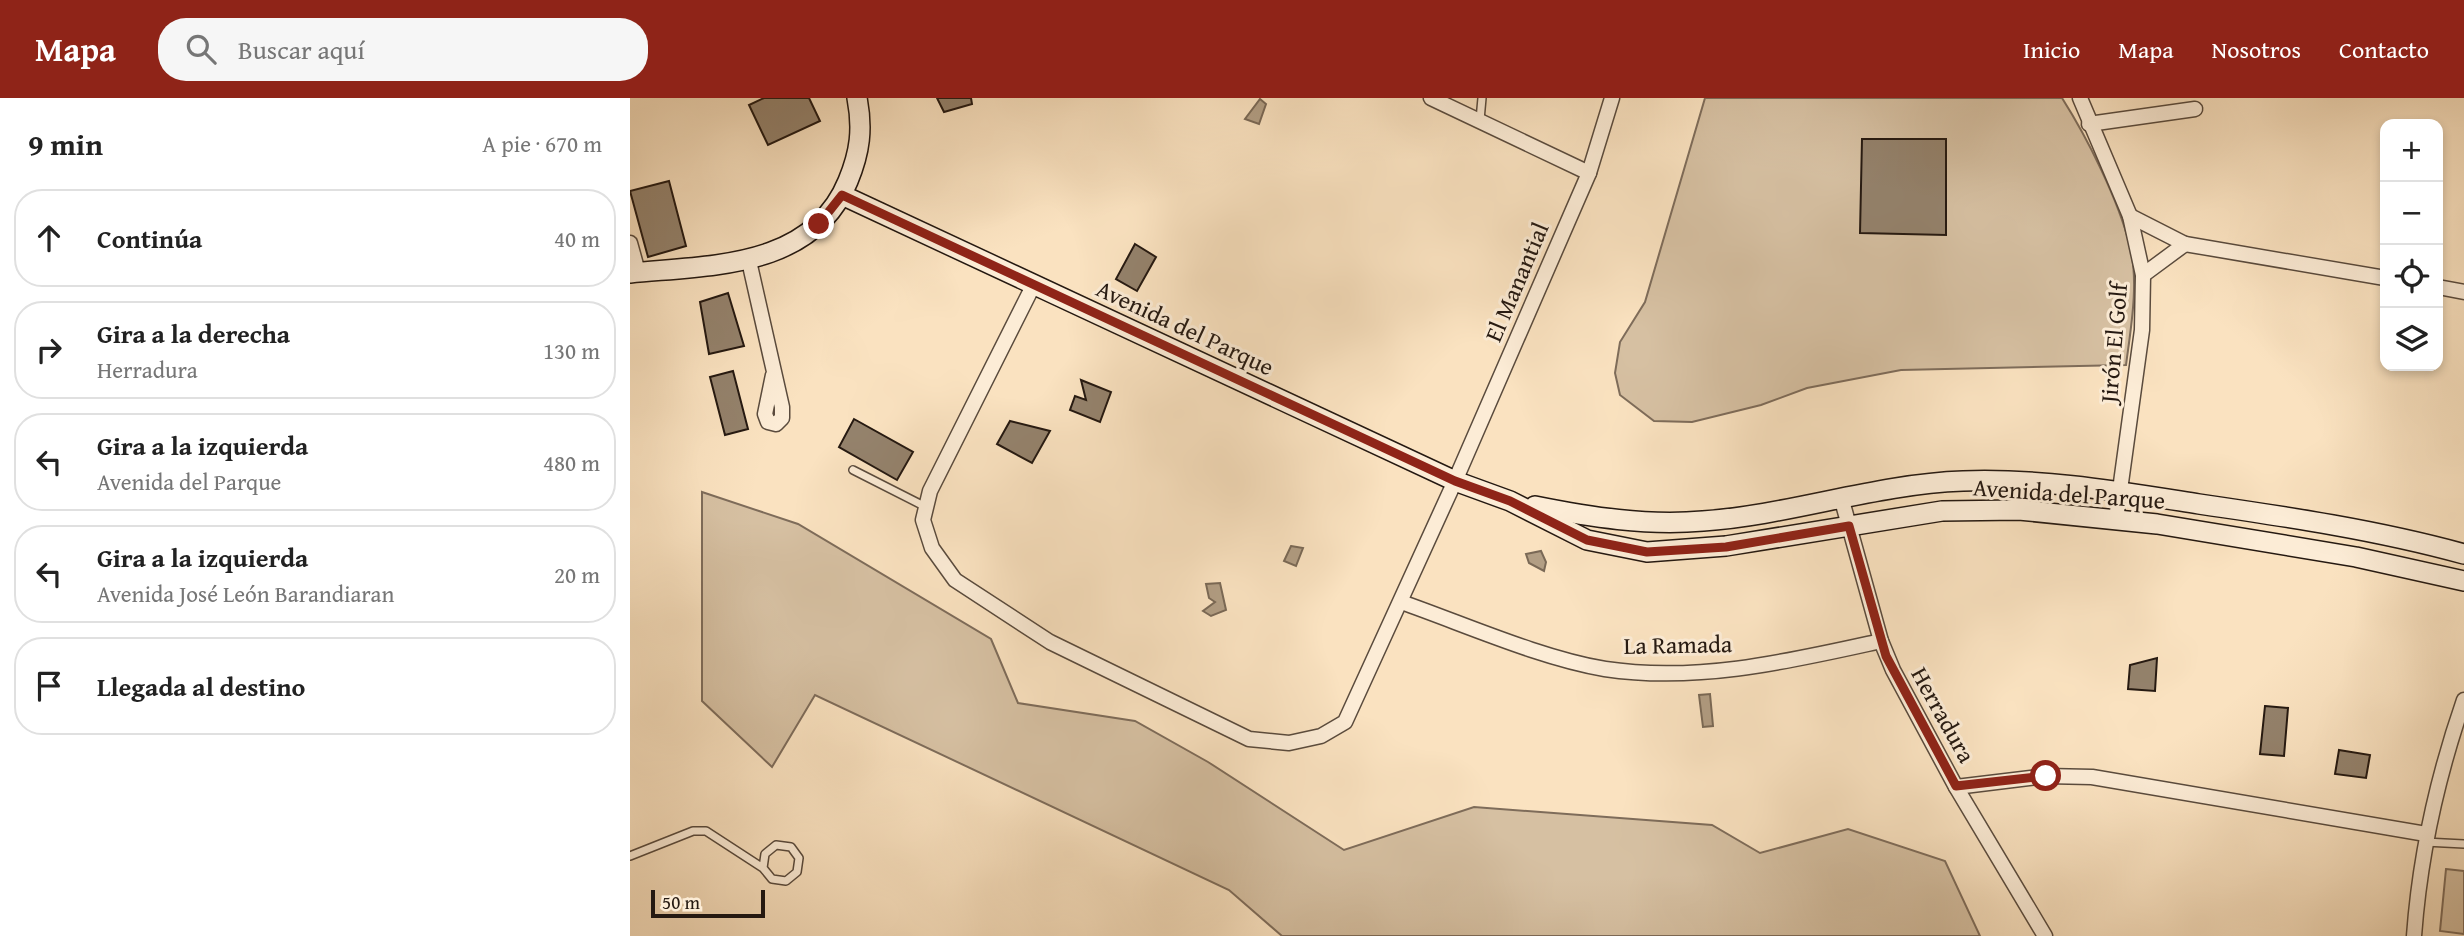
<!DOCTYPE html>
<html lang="es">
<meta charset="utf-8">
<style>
body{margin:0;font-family:"Gentium Book Plus",serif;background:#f6f6f6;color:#222}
.controls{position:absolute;right:21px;top:21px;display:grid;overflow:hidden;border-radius:14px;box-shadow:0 4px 10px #0003}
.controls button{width:63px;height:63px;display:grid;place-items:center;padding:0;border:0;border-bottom:2px solid #e0e0e0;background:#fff;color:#222;font:35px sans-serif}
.scale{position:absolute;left:21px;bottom:18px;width:114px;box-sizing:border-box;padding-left:7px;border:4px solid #251911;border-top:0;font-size:19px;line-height:24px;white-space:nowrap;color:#251911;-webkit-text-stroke:5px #fcecd6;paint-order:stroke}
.stop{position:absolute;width:21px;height:21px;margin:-16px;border:5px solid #8f2418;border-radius:50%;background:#fff}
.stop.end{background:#8f2418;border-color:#fff;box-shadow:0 2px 7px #0008}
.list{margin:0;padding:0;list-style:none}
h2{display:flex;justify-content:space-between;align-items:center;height:91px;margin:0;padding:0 28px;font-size:30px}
h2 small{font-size:23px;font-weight:400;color:#767676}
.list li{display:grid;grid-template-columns:46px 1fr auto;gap:21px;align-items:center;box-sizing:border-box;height:98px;margin:0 14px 14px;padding:0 14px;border:2px solid #e0e0e0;border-radius:28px}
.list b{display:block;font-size:26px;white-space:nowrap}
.list p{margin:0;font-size:23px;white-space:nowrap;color:#767676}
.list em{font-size:23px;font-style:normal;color:#767676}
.icon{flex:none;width:38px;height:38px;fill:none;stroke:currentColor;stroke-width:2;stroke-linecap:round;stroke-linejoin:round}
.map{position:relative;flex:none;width:1834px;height:838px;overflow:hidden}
header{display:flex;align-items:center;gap:42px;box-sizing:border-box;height:98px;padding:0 35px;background:#8f2418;color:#fff}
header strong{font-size:33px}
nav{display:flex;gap:38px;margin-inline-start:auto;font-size:24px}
.search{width:490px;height:63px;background:#f6f6f6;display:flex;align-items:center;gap:18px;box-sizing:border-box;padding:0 24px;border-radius:28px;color:#767676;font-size:26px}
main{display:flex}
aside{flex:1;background:#fff}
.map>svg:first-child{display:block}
.green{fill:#d6c0a2;stroke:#7e6c5a;stroke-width:2}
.water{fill:#b29e84;stroke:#7a6956;stroke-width:2}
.building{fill:#94826c;stroke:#251911;stroke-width:2}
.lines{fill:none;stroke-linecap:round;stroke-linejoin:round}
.lane-casing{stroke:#5a4b3d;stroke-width:10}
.street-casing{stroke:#5a4b3d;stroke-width:17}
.secondary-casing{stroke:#251911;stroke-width:22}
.lane{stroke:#fcecd6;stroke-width:7}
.street{stroke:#fcecd6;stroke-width:14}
.secondary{stroke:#fcecd6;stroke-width:19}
.route{stroke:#8f2418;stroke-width:9}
.labels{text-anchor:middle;stroke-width:6;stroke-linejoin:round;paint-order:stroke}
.street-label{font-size:24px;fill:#251911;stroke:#fcecd6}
</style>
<header>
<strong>Mapa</strong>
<div class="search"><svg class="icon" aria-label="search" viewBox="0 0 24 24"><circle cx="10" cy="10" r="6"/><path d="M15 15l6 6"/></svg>Buscar aquí</div>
<nav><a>Inicio</a><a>Mapa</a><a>Nosotros</a><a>Contacto</a></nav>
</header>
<main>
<aside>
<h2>9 min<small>A pie · 670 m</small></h2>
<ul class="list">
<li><svg class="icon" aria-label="ahead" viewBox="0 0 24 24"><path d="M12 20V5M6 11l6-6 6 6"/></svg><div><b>Continúa</b></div><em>40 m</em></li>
<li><svg class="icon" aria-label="right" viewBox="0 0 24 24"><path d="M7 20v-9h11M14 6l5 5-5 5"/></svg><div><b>Gira a la derecha</b><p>Herradura</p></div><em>130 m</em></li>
<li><svg class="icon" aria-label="left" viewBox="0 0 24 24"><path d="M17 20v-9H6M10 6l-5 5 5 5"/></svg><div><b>Gira a la izquierda</b><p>Avenida del Parque</p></div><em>480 m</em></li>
<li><svg class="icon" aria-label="left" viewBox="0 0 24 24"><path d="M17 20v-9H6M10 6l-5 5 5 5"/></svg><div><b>Gira a la izquierda</b><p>Avenida José León Barandiaran</p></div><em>20 m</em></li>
<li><svg class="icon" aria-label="arrive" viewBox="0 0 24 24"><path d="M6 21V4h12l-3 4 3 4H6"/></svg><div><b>Llegada al destino</b></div></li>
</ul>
</aside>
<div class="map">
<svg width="1834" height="838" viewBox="0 0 1834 838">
<rect width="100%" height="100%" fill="#fae2c0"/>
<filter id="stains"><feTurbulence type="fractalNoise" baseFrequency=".00286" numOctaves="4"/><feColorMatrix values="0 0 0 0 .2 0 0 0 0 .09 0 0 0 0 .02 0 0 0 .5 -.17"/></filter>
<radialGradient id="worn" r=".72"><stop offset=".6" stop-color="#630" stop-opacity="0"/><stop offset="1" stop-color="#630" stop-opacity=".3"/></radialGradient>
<g class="green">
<path d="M1075 0H1432C1458 41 1488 101 1500 148 1509 185 1501 229 1496 267L1271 272 1177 290 1131 307 1062 324 1024 323 990 297 985 275 990 244 1015 204Z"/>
<polygon points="72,394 168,426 361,541 388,605 505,623 578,664 714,752 844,709 1082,727 1130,755 1218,731 1315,763 1350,838 652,838 599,792 185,597 142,669 72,603"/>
<polygon points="1816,771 1834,773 1834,836 1810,833"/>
</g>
<g class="water">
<polygon points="630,1 636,6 629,26 615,21"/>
<polygon points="661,448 673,450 666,468 654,463"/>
<polygon points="911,453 916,464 914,473 899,465 896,456"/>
<polygon points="590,485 596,512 581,518 573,513 585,504 579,500 576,486"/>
<polygon points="1080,596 1083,628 1073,629 1069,597"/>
</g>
<g class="building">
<polygon points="134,0 179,0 190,23 138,47 119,7"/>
<polygon points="307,0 341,0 342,6 314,14"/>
<polygon points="1232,41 1316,41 1316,137 1230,135"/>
<polygon points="39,83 56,148 18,159 0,93"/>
<polygon points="505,146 526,159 507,193 486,181"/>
<polygon points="98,195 114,248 79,256 70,204"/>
<polygon points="103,273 118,331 95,337 80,279"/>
<polygon points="451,282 481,294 470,324 440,312 445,298 456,302"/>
<polygon points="224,321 283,354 267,382 209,349"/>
<polygon points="380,323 420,333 402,365 367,346"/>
<polygon points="1527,560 1525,593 1498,591 1500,567"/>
<polygon points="1635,608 1658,610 1654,658 1630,656"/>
<polygon points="1709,652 1740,657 1736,680 1705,676"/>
</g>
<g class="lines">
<g class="lane-casing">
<g id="lane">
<polyline points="850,22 852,0"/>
<polyline points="223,372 296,409"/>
<polyline points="1795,744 1834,746"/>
<polyline points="0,758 63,733 76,733 133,770 142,781 156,783 167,774 169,760 161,749 146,747 135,756 133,770"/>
</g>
</g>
<g class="street-casing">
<g id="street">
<polyline points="801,0 959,75"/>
<polyline points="1450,0 1500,118 1513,177 1512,232 1486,421"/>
<polyline points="1459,26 1565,11"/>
<polyline points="1500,118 1555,146 1513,177"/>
<polyline points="0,145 8,174"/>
<polyline points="1555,146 1755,180"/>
<polyline points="119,163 152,309 152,320 146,326 138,324 135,316 143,277"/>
<polyline points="404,186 300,393 293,422 302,450 325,482 420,544 619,641 659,645 691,638 715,624 825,383 959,75 982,0"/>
<polyline points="1808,189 1834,194"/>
<polyline points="1211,399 1251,543 1263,572 1326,689 1415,838"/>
<path d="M771 504C834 526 910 560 975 571 1068 585 1160 563 1251 543"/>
<polyline points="1326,689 1416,678 1462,679 1796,736"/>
<path d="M1784 838C1790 756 1807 680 1834 602"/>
</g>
</g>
<g class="secondary-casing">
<g id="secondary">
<polyline points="212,97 825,383 880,403 957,442 1017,454 1096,448 1312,413 1389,412 1527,426 1726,459 1834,483"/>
<path d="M0 175C80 167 182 171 218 83 230 54 233 31 227 0"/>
<path d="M905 408C960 419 1016 428 1073 423 1160 417 1245 386 1333 383 1412 380 1492 394 1569 406 1658 419 1747 432 1834 456"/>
</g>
</g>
<use href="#lane" class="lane"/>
<use href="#street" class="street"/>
<use href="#secondary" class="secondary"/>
</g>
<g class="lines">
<polyline class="route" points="189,126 212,97 825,383 880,403 957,442 1017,454 1096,449 1219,428 1256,558 1326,688 1416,678"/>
</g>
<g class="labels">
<g class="street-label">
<text transform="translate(887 184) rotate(-67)" y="8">El Manantial</text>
<text transform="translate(555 230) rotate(25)" y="8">Avenida del Parque</text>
<text transform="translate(1484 245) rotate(-85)" y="8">Jirón El Golf</text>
<text transform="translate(1439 396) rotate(4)" y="8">Avenida del Parque</text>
<text transform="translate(1048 547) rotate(-1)" y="8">La Ramada</text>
<text transform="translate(1313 617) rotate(61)" y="8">Herradura</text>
</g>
</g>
<rect width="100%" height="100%" filter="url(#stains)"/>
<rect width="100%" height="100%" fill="url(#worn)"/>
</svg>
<div class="controls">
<button>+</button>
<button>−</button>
<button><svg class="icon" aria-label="locate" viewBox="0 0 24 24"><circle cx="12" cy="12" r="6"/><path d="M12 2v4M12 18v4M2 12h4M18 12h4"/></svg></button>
<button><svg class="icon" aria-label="layers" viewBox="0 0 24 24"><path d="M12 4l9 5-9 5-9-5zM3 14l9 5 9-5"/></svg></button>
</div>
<div class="scale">50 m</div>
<div class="stop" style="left:1416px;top:678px"></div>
<div class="stop end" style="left:189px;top:126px"></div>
</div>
</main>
